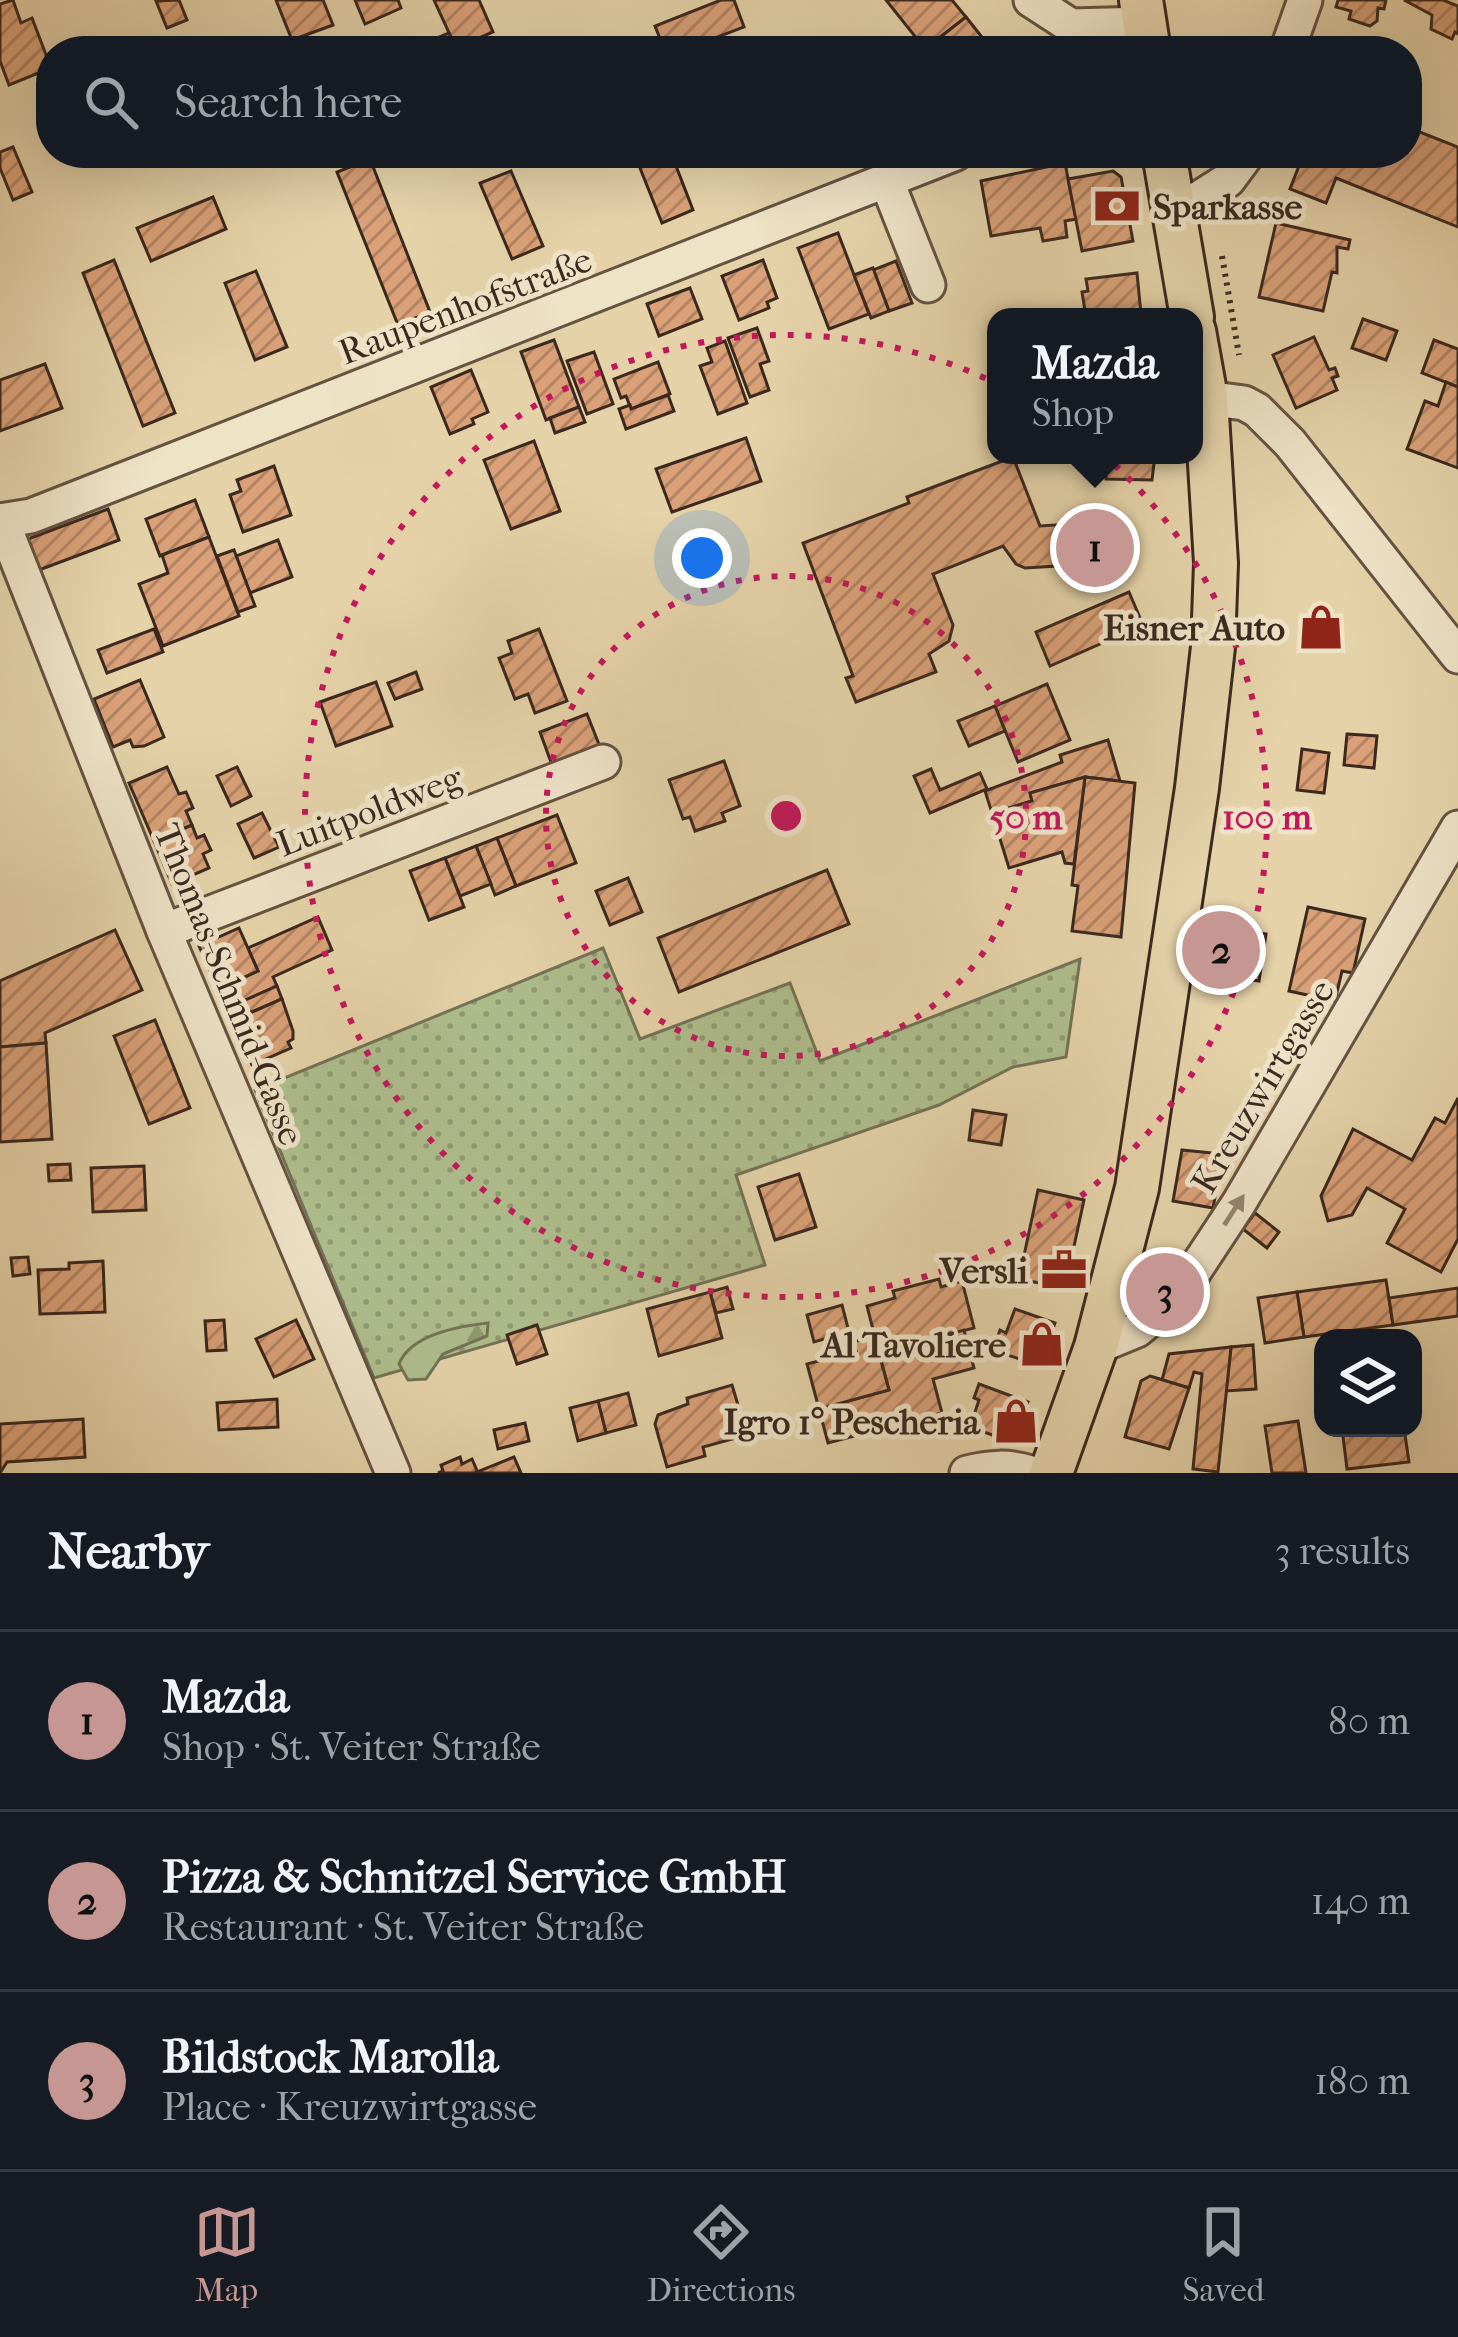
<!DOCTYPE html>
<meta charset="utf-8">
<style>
body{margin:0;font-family:"IM FELL French Canon",serif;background:#242831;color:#f1f3f6}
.controls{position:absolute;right:36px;bottom:36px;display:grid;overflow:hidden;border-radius:24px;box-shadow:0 12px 48px #0002}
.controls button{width:108px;height:108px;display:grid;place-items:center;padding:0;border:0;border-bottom:3px solid #363941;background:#171b24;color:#f1f3f6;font:60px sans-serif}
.you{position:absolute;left:702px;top:558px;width:42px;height:42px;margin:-30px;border:9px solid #fff;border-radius:50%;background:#1a73e8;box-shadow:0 0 0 18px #1a73e833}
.badge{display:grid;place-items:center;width:78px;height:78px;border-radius:50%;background:#c59692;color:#111;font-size:39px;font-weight:700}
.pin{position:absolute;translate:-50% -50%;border:6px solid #fff;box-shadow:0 3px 12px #0006}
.popup{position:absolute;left:987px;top:308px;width:216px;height:156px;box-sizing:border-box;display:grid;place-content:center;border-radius:24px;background:#171b24;filter:drop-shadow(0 3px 9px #0005);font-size:39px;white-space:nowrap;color:#9ea1a6}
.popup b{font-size:45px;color:#f1f3f6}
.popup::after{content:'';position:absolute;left:50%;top:100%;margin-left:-24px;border:24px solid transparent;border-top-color:#171b24}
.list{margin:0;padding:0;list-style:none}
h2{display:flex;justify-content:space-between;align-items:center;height:156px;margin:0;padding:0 48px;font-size:51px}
h2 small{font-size:39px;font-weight:400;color:#9ea1a6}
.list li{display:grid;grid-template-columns:78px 1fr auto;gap:36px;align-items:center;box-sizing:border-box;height:180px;padding:0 48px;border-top:3px solid #363941}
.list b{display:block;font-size:45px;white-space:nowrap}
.list p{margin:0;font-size:39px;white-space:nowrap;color:#9ea1a6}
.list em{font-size:39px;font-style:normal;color:#9ea1a6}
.icon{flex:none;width:66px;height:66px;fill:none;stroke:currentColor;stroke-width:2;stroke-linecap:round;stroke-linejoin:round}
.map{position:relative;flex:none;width:1458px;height:1473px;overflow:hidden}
.search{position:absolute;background:#171b24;box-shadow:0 12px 48px #0002;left:36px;right:36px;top:36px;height:132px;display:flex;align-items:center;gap:30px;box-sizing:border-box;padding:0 42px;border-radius:48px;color:#9ea1a6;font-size:45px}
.sheet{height:696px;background:#171b24}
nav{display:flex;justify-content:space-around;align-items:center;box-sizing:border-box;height:168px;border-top:3px solid #363941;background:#171b24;font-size:33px;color:#9ea1a6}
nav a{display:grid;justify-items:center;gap:6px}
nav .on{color:#c59692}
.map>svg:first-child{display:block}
.grass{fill:url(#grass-dots);stroke:#747256;stroke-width:3}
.forest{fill:url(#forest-firs);stroke:#747256;stroke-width:3}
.building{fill:url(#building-hatch);stroke:#3b281f;stroke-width:3}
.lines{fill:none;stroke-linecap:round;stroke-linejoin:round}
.minor-casing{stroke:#665242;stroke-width:39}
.major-casing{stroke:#3b281f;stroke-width:48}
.path{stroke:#3b281f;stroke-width:6;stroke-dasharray:3 6;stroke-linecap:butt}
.minor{stroke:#eee2c7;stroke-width:33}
.major{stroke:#e5d2a9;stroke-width:42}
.oneway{fill:#948573}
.ring{fill:none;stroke:#c2185b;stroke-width:6;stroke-dasharray:6 12}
.labels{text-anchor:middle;stroke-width:10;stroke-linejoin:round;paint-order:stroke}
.poi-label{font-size:36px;font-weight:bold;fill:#3b281f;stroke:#eee2c7;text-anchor:end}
.street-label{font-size:36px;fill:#3b281f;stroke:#eee2c7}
.centre{fill:#c2185b;stroke:#eee2c7;stroke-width:6}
.ring-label{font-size:36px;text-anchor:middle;font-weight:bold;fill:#c2185b;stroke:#eee2c7;stroke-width:10;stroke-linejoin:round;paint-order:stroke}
</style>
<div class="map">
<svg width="1458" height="1473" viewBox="0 0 1458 1473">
<defs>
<pattern id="grass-dots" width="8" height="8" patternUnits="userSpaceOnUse" patternTransform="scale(3)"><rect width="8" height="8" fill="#aebd8d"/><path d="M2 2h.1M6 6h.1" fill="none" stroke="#8f9a73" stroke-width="1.8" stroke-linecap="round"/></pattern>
<pattern id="forest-firs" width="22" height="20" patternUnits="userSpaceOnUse" patternTransform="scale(3)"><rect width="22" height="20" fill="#aebd8d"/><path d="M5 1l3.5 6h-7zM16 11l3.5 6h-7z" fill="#8f9a73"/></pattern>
<pattern id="building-hatch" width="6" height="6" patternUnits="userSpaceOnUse" patternTransform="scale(3)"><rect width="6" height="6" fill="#daa178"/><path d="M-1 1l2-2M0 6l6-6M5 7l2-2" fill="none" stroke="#b28362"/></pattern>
</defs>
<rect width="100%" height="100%" fill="#e5d2a9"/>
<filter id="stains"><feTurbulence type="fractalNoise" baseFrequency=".00167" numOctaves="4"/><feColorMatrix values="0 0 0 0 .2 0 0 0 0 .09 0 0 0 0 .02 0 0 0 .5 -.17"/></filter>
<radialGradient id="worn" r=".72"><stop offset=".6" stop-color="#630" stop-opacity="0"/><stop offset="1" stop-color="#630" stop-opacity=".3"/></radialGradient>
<polygon class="grass" points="603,948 640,1039 790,983 820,1061 1080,959 1066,1057 1013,1067 939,1105 736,1175 765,1265 374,1378 255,1090"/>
<path class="forest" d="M488 1323 487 1336 443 1354 426 1379 408 1380 399 1364C411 1334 460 1326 488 1323Z"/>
<g class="building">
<polygon points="13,0 21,23 32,18 51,68 9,85 0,61 0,4"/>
<polygon points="179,0 187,20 167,28 156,1"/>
<polygon points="276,0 323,0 333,25 292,40"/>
<polygon points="355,0 398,0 401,8 365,24"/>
<polygon points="434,0 479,0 493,32 456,48"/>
<polygon points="721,0 734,0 744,27 681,51 665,51 655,26"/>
<polygon points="886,0 952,0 966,17 925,49"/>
<polygon points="1338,0 1386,0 1384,9 1378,8 1377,21 1370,26 1349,19 1351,11 1336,7"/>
<polygon points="1404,0 1443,0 1458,6 1458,34 1455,32 1452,39 1431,29 1432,15"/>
<polygon points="966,17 993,51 923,51 925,49"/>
<polygon points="449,33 457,51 436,51 432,40"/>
<polygon points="1407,127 1458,147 1458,227 1336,178 1326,203 1290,189 1304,153 1407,153"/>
<polygon points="13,147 32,192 13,200 0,168 0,152"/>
<polygon points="634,153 671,153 693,210 662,223"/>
<polygon points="370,159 430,312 398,325 337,172"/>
<polygon points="1065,163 1076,219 1065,221 1067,237 1043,241 1040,228 991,236 981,181"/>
<polygon points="511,171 543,246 512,259 480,183"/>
<polygon points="1113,171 1121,177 1133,241 1082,251 1068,179"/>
<polygon points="213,197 226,229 151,261 137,228"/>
<polygon points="1276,223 1350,240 1348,249 1337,247 1337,273 1332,272 1323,311 1259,297"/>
<polygon points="838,233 869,314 829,329 798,248"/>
<polygon points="114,260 175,413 143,426 83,273"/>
<polygon points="763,260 777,298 767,302 769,308 739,320 722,276"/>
<polygon points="896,261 912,303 889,311 873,270"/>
<polygon points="873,268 889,311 871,318 854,275"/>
<polygon points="256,271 287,347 255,360 225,283"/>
<polygon points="1137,273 1141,314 1086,317 1082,292 1088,291 1086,279"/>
<polygon points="690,288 702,319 659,336 647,304"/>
<polygon points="1363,319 1397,331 1386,360 1352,348"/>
<polygon points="757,328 769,361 760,364 769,390 750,397 728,338"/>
<polygon points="1314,337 1329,370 1335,368 1338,376 1332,378 1337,390 1296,408 1273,355"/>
<polygon points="554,340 579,407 546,420 521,352"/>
<polygon points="1434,340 1458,349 1458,387 1422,373"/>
<polygon points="725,341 747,403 718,414 700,366 712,362 707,348"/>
<polygon points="594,352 613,404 587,414 567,361"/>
<polygon points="658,362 670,394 631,409 626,396 621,398 614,379"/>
<polygon points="45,364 62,408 0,431 0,380"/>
<polygon points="471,370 488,412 472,419 474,424 450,434 431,387"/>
<polygon points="1446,382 1458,387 1458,468 1407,449 1425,401 1438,406"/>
<polygon points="668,395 674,411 626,429 619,409 630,405 631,409"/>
<polygon points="579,407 585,422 555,433 550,418"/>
<polygon points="746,438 761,481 672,512 656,469"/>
<polygon points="534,441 560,511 511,529 484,460"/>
<polygon points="1099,455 1155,455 1152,480 1106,479 1106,458"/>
<polygon points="1013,457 1040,526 1120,521 1123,562 1025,568 1016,564 1003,546 933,574 953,625 949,641 929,654 936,672 856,702 846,678 853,676 803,543 909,503 907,497"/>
<polygon points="274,466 291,515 243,532 230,495 241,491 237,480"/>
<polygon points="195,500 209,537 160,556 146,519"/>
<polygon points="108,509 119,540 39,570 28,539"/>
<polygon points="209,537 239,616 163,646 139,584 168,573 162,555"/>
<polygon points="278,540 292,577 250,593 236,556"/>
<polygon points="234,550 255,606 238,612 217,556"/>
<polygon points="1129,592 1143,625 1050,666 1036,632"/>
<polygon points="154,629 163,652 107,673 98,650"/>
<polygon points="539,629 567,701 535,713 528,694 515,699 499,658 512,653 508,641"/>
<polygon points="416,672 422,689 395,699 388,683"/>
<polygon points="140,680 164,737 144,746 133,747 130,740 113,747 94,699"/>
<polygon points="376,682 392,726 336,746 320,702"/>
<polygon points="1047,684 1070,740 1018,762 995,706"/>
<polygon points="995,706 1005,731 969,746 958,721"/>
<polygon points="587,714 600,747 552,765 540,732"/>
<polygon points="1347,734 1377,736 1374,768 1344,765"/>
<polygon points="1108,740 1120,781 1085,777 1030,793 1032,801 992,813 985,791 1062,762 1060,755"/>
<polygon points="1302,749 1329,753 1324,793 1297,790"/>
<polygon points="724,761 740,806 722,813 725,821 695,831 690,817 683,819 669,780"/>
<polygon points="167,767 179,794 186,792 193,808 186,811 192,825 154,841 129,783"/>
<polygon points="237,767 251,796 231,806 217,776"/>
<polygon points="931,769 940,790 980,773 987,789 930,813 914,776"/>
<polygon points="1085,777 1135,783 1121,937 1072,931 1078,886 1072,885"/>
<polygon points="1085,777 1074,864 1065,863 1062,852 1009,868 992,813 1032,801 1030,793"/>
<polygon points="262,813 279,847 254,858 238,824"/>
<polygon points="557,815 576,863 516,886 497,838"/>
<polygon points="192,825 197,838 204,835 211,850 203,854 209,868 172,884 154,841"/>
<polygon points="497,838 516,886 495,895 476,846"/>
<polygon points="476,846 491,884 460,896 445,858"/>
<polygon points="445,858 464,907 429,920 410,871"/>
<polygon points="827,870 849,924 679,992 658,938"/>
<polygon points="628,878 642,912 610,925 596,891"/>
<polygon points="1308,907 1365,919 1353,973 1342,971 1335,1001 1289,991"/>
<polygon points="318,917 332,950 273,977 277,986 228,1008 220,988 258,971 248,948"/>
<polygon points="1220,927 1266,934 1259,981 1213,974"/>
<polygon points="239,928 258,971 218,989 199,946"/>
<polygon points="115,930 142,990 45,1033 46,1043 0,1047 0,981"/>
<polygon points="277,986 282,999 249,1013 243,1001"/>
<polygon points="282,999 293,1031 293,1039 288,1042 291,1048 252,1065 232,1021"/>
<polygon points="155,1020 190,1108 149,1124 114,1036"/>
<polygon points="46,1043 52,1139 0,1142 0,1047"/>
<polygon points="1458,1098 1458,1239 1441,1272 1387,1243 1405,1209 1367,1188 1352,1215 1328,1221 1321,1196 1353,1129 1412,1160 1435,1118 1445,1123"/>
<polygon points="973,1110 1006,1115 1001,1145 969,1140"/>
<polygon points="1182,1150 1223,1154 1213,1208 1173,1201"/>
<polygon points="70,1164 71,1180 49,1181 48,1165"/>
<polygon points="144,1166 146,1210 93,1212 91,1168"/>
<polygon points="799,1174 816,1227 775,1240 758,1187"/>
<polygon points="1038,1190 1084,1200 1065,1288 1019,1279"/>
<polygon points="1255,1213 1279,1232 1267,1248 1243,1229"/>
<polygon points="28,1257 30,1274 13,1276 11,1258"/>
<polygon points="103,1261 105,1312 40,1314 38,1270 69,1269 69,1263"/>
<polygon points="939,1279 941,1287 962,1281 974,1328 879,1353 867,1306 895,1298 893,1291"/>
<polygon points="1386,1280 1393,1325 1304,1337 1297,1292"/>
<polygon points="727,1287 733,1309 716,1313 710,1292"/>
<polygon points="1458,1288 1458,1316 1393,1325 1389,1298"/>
<polygon points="710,1292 722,1338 659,1356 647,1309"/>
<polygon points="1297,1292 1304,1337 1265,1343 1258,1298"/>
<polygon points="842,1305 849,1332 814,1342 807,1315"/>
<polygon points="1015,1309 1055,1323 1040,1366 993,1350 1000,1330 1006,1333"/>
<polygon points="224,1320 226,1350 207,1351 205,1321"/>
<polygon points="296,1320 314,1359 274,1377 256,1339"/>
<polygon points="537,1325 547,1354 517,1364 507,1335"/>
<polygon points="964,1330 974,1368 933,1379 942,1413 828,1443 819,1409 889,1390 879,1353"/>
<polygon points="874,1336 889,1390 819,1409 807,1364 856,1351 853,1342"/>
<polygon points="1253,1345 1256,1389 1226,1391 1231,1347"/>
<polygon points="1231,1347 1218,1472 1193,1469 1202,1374 1194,1372 1189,1388 1162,1380 1169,1354"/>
<polygon points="1150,1376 1189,1388 1169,1449 1125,1437 1141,1381"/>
<polygon points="979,1384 1028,1402 1015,1439 1009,1441 970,1427 979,1400 974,1398"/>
<polygon points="732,1385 747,1435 703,1447 705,1456 667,1467 655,1424 658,1415 688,1404 687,1398"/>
<polygon points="628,1393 636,1425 606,1433 598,1401"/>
<polygon points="277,1399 278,1427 219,1430 217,1403"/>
<polygon points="598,1401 606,1433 578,1441 570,1408"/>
<polygon points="83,1419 85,1457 7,1462 0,1473 0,1424"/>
<polygon points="1298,1421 1306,1473 1272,1473 1265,1426"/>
<polygon points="525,1423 529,1441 498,1449 494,1430"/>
<polygon points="1342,1428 1404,1428 1409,1462 1347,1469"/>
<polygon points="460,1457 462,1464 472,1459 478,1473 438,1473 443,1471 441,1465"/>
<polygon points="514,1457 521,1473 478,1473 477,1472"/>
</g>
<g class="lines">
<g class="minor-casing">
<g id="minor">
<polyline points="1031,0 1071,26 1145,24"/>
<polyline points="1287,51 1305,0"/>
<polyline points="887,182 928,285"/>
<polyline points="1174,214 1228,180 1248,153"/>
<polyline points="1206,398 1244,403 1257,410 1290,443 1458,656"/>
<polyline points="0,521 31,516 128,478 956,153"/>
<polyline points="2,521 164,931 393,1473"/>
<polyline points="164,931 603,762"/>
<polyline points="1096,1347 1137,1330 1177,1297 1239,1203 1458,828"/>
<path d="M967 1473C990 1467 1009 1466 1031 1473"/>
</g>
</g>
<g class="major-casing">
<g id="major">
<polyline points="1141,0 1149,51"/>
<polyline points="1164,153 1192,317"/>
<polyline points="1051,1473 1096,1347 1137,1188 1197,788 1213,647 1216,563 1206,398 1194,331"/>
</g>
</g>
<polyline class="path" points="1222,256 1239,355"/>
<use href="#minor" class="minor"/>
<use href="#major" class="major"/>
</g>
<defs><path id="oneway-solid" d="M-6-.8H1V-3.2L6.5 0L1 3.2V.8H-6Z" transform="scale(3)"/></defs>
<use class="oneway" href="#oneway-solid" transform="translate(1234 1210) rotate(-57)"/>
<g class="ring">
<circle cx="786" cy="816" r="240"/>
<circle cx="786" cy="816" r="481"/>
</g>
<defs>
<g id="bank-bare" transform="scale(3.6)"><path d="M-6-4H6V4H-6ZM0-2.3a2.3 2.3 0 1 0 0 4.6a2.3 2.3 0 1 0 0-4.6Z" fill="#8f2418" stroke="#eee2c7" stroke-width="2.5" paint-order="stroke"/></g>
<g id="shop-bare" transform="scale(3.6)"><path d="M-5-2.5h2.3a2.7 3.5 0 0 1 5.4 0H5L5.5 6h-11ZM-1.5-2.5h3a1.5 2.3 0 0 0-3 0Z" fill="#8f2418" stroke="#eee2c7" stroke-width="2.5" paint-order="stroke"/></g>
<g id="office-bare" transform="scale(3.6)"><path d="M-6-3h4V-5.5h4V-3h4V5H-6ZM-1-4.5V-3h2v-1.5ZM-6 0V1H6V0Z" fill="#8f2418" stroke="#eee2c7" stroke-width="2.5" paint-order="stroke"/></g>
</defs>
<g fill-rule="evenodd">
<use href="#bank-bare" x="1117" y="206"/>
<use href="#shop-bare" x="1321" y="627"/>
<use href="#office-bare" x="1064" y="1270"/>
<use href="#shop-bare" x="1042" y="1344"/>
<use href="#shop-bare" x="1016" y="1421"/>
</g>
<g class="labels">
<g class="poi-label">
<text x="1153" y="219" text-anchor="start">Sparkasse</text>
<text x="1285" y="640">Eisner Auto</text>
<text x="1028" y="1283">Versli</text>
<text x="1006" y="1357">Al Tavoliere</text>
<text x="980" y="1434">Igro 1° Pescheria</text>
</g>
<g class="street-label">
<text transform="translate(465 305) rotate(-21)" y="13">Raupenhofstraße</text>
<text transform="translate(369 810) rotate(-21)" y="13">Luitpoldweg</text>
<text transform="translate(230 984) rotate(68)" y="13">Thomas-Schmid-Gasse</text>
<text transform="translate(1262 1086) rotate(-59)" y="13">Kreuzwirtgasse</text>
</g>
</g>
<circle cx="786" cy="816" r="18" class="centre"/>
<g class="ring-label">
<text x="1026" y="829">50 m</text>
<text x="1267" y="829">100 m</text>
</g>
<rect width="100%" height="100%" filter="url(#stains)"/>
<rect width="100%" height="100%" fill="url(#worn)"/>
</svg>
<div class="controls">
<button><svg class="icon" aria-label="layers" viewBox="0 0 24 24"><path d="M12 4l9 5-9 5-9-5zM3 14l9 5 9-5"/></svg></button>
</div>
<div class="you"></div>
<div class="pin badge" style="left:1095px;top:548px">1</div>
<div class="popup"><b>Mazda</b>Shop</div>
<div class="pin badge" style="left:1221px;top:950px">2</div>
<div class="pin badge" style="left:1165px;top:1292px">3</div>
<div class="search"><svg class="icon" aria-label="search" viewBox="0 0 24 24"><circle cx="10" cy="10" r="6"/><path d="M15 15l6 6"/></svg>Search here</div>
</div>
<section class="sheet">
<h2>Nearby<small>3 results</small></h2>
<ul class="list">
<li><span class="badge">1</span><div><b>Mazda</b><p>Shop · St. Veiter Straße</p></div><em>80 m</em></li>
<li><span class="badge">2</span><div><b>Pizza &amp; Schnitzel Service GmbH</b><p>Restaurant · St. Veiter Straße</p></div><em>140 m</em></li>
<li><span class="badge">3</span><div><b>Bildstock Marolla</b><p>Place · Kreuzwirtgasse</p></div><em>180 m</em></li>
</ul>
</section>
<nav>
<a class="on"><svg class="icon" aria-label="map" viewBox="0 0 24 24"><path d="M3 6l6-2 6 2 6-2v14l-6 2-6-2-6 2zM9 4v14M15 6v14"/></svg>Map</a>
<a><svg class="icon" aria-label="directions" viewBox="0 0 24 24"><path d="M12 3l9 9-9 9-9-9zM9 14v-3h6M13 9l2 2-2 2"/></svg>Directions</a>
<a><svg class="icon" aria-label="saved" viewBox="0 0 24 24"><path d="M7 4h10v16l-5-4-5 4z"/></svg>Saved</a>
</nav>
